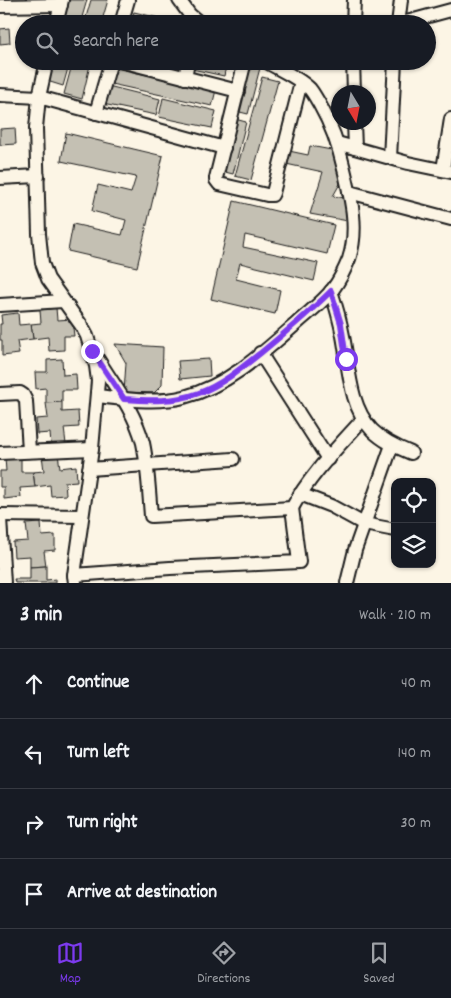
<!DOCTYPE html>
<meta charset="utf-8">
<style>
body{margin:0;font-family:Dekko,sans-serif;background:#242831;color:#f1f3f6}
.controls{position:absolute;right:15px;bottom:15px;display:grid;overflow:hidden;border-radius:10px;box-shadow:0 1px 4px #0004}
.controls button{width:45px;height:45px;display:grid;place-items:center;padding:0;border:0;border-bottom:1px solid #363941;background:#171b24;color:#f1f3f6;font:25px sans-serif}
.compass{position:absolute;left:331px;top:85px;width:45px;height:45px;border-radius:50%;background:#171b24;box-shadow:0 1px 4px #0004;rotate:170deg}
.stop{position:absolute;width:15px;height:15px;margin:-11px;border:4px solid #7c3aed;border-radius:50%;background:#fff}
.stop.end{background:#7c3aed;border-color:#fff;box-shadow:0 1px 5px #0008}
.list{margin:0;padding:0;list-style:none}
h2{display:flex;justify-content:space-between;align-items:center;height:65px;margin:0;padding:0 20px;font-size:21px}
h2 small{font-size:16px;font-weight:400;color:#9ea1a6}
.list li{display:grid;grid-template-columns:32px 1fr auto;gap:15px;align-items:center;box-sizing:border-box;height:70px;padding:0 20px;border-top:1px solid #363941}
.list b{display:block;font-size:19px;white-space:nowrap}
.list em{font-size:16px;font-style:normal;color:#9ea1a6}
.icon{flex:none;width:28px;height:28px;fill:none;stroke:currentColor;stroke-width:2;stroke-linecap:round;stroke-linejoin:round}
.map{position:relative;flex:none;width:451px;height:583px;overflow:hidden}
.search{position:absolute;background:#171b24;box-shadow:0 1px 4px #0004;left:15px;right:15px;top:15px;height:55px;display:flex;align-items:center;gap:12px;box-sizing:border-box;padding:0 18px;border-radius:28px;color:#9ea1a6;font-size:19px}
.sheet{height:345px;background:#171b24}
nav{display:flex;justify-content:space-around;align-items:center;box-sizing:border-box;height:70px;border-top:1px solid #363941;background:#171b24;font-size:14px;color:#9ea1a6}
nav a{display:grid;justify-items:center;gap:2px}
nav .on{color:#7c3aed}
.map>svg:first-child{display:block}
.building{fill:#c4c0b3;stroke:#1c1c1c}
.lines{fill:none;stroke-linecap:round;stroke-linejoin:round}
.minor-casing{stroke:#1c1c1c;stroke-width:16}
.minor{stroke:#fcf5e5;stroke-width:12}
.route{stroke:#7c3aed;stroke-width:6}
</style>
<div class="map">
<svg width="451" height="583" viewBox="0 0 451 583">
<rect width="100%" height="100%" fill="#fcf5e5"/>
<filter id="ink" filterUnits="userSpaceOnUse"><feTurbulence type="fractalNoise" baseFrequency=".02" numOctaves="2"/><feDisplacementMap in="SourceGraphic" scale="10" xChannelSelector="R" yChannelSelector="G"/><feConvolveMatrix kernelMatrix="1 2 1 2 8 2 1 2 1" color-interpolation-filters="sRGB"/></filter>
<g filter="url(#ink)">
<g class="building">
<polygon points="69,0 87,0 80,24 63,24"/>
<polygon points="91,0 108,0 101,24 84,24"/>
<polygon points="134,12 184,24 131,24"/>
<polygon points="9,28 10,43 0,44 0,29"/>
<polygon points="53,61 70,61 63,86 47,81"/>
<polygon points="73,61 91,61 82,99 64,94"/>
<polygon points="194,61 227,61 224,76 192,69"/>
<polygon points="249,61 253,61 261,64 248,114 236,111"/>
<polygon points="115,68 216,90 212,106 111,84"/>
<polygon points="262,77 278,81 251,180 235,176"/>
<polygon points="108,86 160,99 156,115 103,104"/>
<polygon points="163,98 216,111 212,128 159,117"/>
<polygon points="235,119 246,122 233,174 221,171"/>
<polygon points="15,128 16,144 0,145 0,129"/>
<polygon points="66,133 163,156 137,267 68,251 73,224 122,235 126,220 92,211 98,185 131,193 136,177 61,161"/>
<polygon points="310,146 337,151 341,182 333,196 345,198 348,221 310,214 323,172 286,164 289,151 308,155"/>
<polygon points="234,201 334,225 327,254 245,235 243,247 318,263 314,281 240,263 236,279 280,290 275,314 211,299"/>
<polygon points="56,308 57,320 72,319 74,336 64,336 64,350 49,351 48,337 33,339 31,324 41,323 40,310"/>
<polygon points="18,313 19,325 31,324 33,339 17,341 19,354 2,356 2,340 0,340 0,324 2,324 1,315"/>
<polygon points="115,344 163,347 162,385 154,393 124,392 126,363"/>
<polygon points="62,359 63,375 76,374 77,390 62,390 62,402 46,403 46,388 36,389 35,372 47,372 47,360"/>
<polygon points="209,359 210,376 180,379 178,361"/>
<polygon points="62,402 62,412 78,411 79,427 64,428 66,444 51,445 50,433 37,434 36,419 48,418 46,403"/>
<polygon points="58,454 60,468 76,466 77,481 65,482 66,495 51,496 50,485 35,487 33,472 44,471 42,455"/>
<polygon points="21,456 21,472 33,472 35,487 20,488 21,497 4,499 4,487 0,487 0,471 6,471 5,458"/>
<polygon points="41,523 42,536 55,535 55,550 44,551 46,566 30,567 30,556 14,557 13,542 28,541 26,524"/>
<polygon points="46,566 46,580 56,579 56,583 15,583 14,579 30,579 30,567"/>
</g>
<g class="lines">
<g class="minor-casing">
<g id="minor">
<polyline points="179,0 190,15 201,24"/>
<polyline points="0,6 61,5"/>
<polyline points="56,24 62,0"/>
<polyline points="121,24 128,0"/>
<polyline points="353,24 354,0"/>
<polyline points="398,24 401,0"/>
<polyline points="399,24 451,10"/>
<polyline points="47,61 39,97 36,128 39,234 42,263 48,279 81,325 87,336 96,366 98,381 92,449 74,575 75,583"/>
<polyline points="121,61 238,91"/>
<polyline points="245,61 216,178 216,180 219,184 267,195 272,195 273,193 301,82"/>
<polyline points="353,61 354,92"/>
<polyline points="185,78 188,61"/>
<polyline points="0,95 39,97 224,148"/>
<polyline points="96,113 111,61"/>
<polyline points="354,122 355,148"/>
<polyline points="337,143 408,163 451,172"/>
<polyline points="390,158 395,61"/>
<polyline points="443,170 451,119"/>
<polyline points="0,178 38,176"/>
<polyline points="349,192 451,219"/>
<path d="M331 291C336 306 340 320 343 336 349 366 349 406 372 430 383 441 396 447 411 453"/>
<polyline points="0,305 63,301"/>
<polyline points="260,353 328,459"/>
<path d="M97 358C114 385 135 412 143 443 148 467 149 491 151 516L292 508C310 475 338 447 363 419"/>
<polyline points="0,394 20,393 23,395 26,401 29,451"/>
<path d="M97 396C125 399 156 404 184 397 228 386 264 352 297 323 309 312 323 302 333 289 339 281 345 269 349 259 359 229 351 198 344 169 339 147 332 126 320 105 317 100 314 94 310 89 298 77 280 70 265 61"/>
<polyline points="0,453 92,449"/>
<polyline points="89,469 233,459"/>
<polyline points="300,494 331,506 364,524 395,530"/>
<polyline points="0,515 82,516"/>
<polyline points="0,518 4,583"/>
<polyline points="74,575 170,568 299,562 292,508"/>
<polyline points="347,583 355,550 392,445"/>
</g>
</g>
<use href="#minor" class="minor"/>
</g>
</g>
<g class="lines" filter="url(#ink)">
<path class="route" d="M92 351 124 399C149 401 175 402 199 393 223 384 243 367 263 351 286 332 310 312 331 291L341 324 346 359"/>
</g>
</svg>
<div class="controls">
<button><svg class="icon" aria-label="locate" viewBox="0 0 24 24"><circle cx="12" cy="12" r="6"/><path d="M12 2v4M12 18v4M2 12h4M18 12h4"/></svg></button>
<button><svg class="icon" aria-label="layers" viewBox="0 0 24 24"><path d="M12 4l9 5-9 5-9-5zM3 14l9 5 9-5"/></svg></button>
</div>
<svg class="compass" viewBox="-18 -18 36 36"><path d="M0-13l5 13h-10z" fill="#e53935"/><path d="M0 13l5-13h-10z" fill="#9ea1a6"/></svg>
<div class="stop" style="left:346px;top:359px"></div>
<div class="stop end" style="left:92px;top:351px"></div>
<div class="search"><svg class="icon" aria-label="search" viewBox="0 0 24 24"><circle cx="10" cy="10" r="6"/><path d="M15 15l6 6"/></svg>Search here</div>
</div>
<section class="sheet">
<h2>3 min<small>Walk · 210 m</small></h2>
<ul class="list">
<li><svg class="icon" aria-label="ahead" viewBox="0 0 24 24"><path d="M12 20V5M6 11l6-6 6 6"/></svg><div><b>Continue</b></div><em>40 m</em></li>
<li><svg class="icon" aria-label="left" viewBox="0 0 24 24"><path d="M17 20v-9H6M10 6l-5 5 5 5"/></svg><div><b>Turn left</b></div><em>140 m</em></li>
<li><svg class="icon" aria-label="right" viewBox="0 0 24 24"><path d="M7 20v-9h11M14 6l5 5-5 5"/></svg><div><b>Turn right</b></div><em>30 m</em></li>
<li><svg class="icon" aria-label="arrive" viewBox="0 0 24 24"><path d="M6 21V4h12l-3 4 3 4H6"/></svg><div><b>Arrive at destination</b></div></li>
</ul>
</section>
<nav>
<a class="on"><svg class="icon" aria-label="map" viewBox="0 0 24 24"><path d="M3 6l6-2 6 2 6-2v14l-6 2-6-2-6 2zM9 4v14M15 6v14"/></svg>Map</a>
<a><svg class="icon" aria-label="directions" viewBox="0 0 24 24"><path d="M12 3l9 9-9 9-9-9zM9 14v-3h6M13 9l2 2-2 2"/></svg>Directions</a>
<a><svg class="icon" aria-label="saved" viewBox="0 0 24 24"><path d="M7 4h10v16l-5-4-5 4z"/></svg>Saved</a>
</nav>
